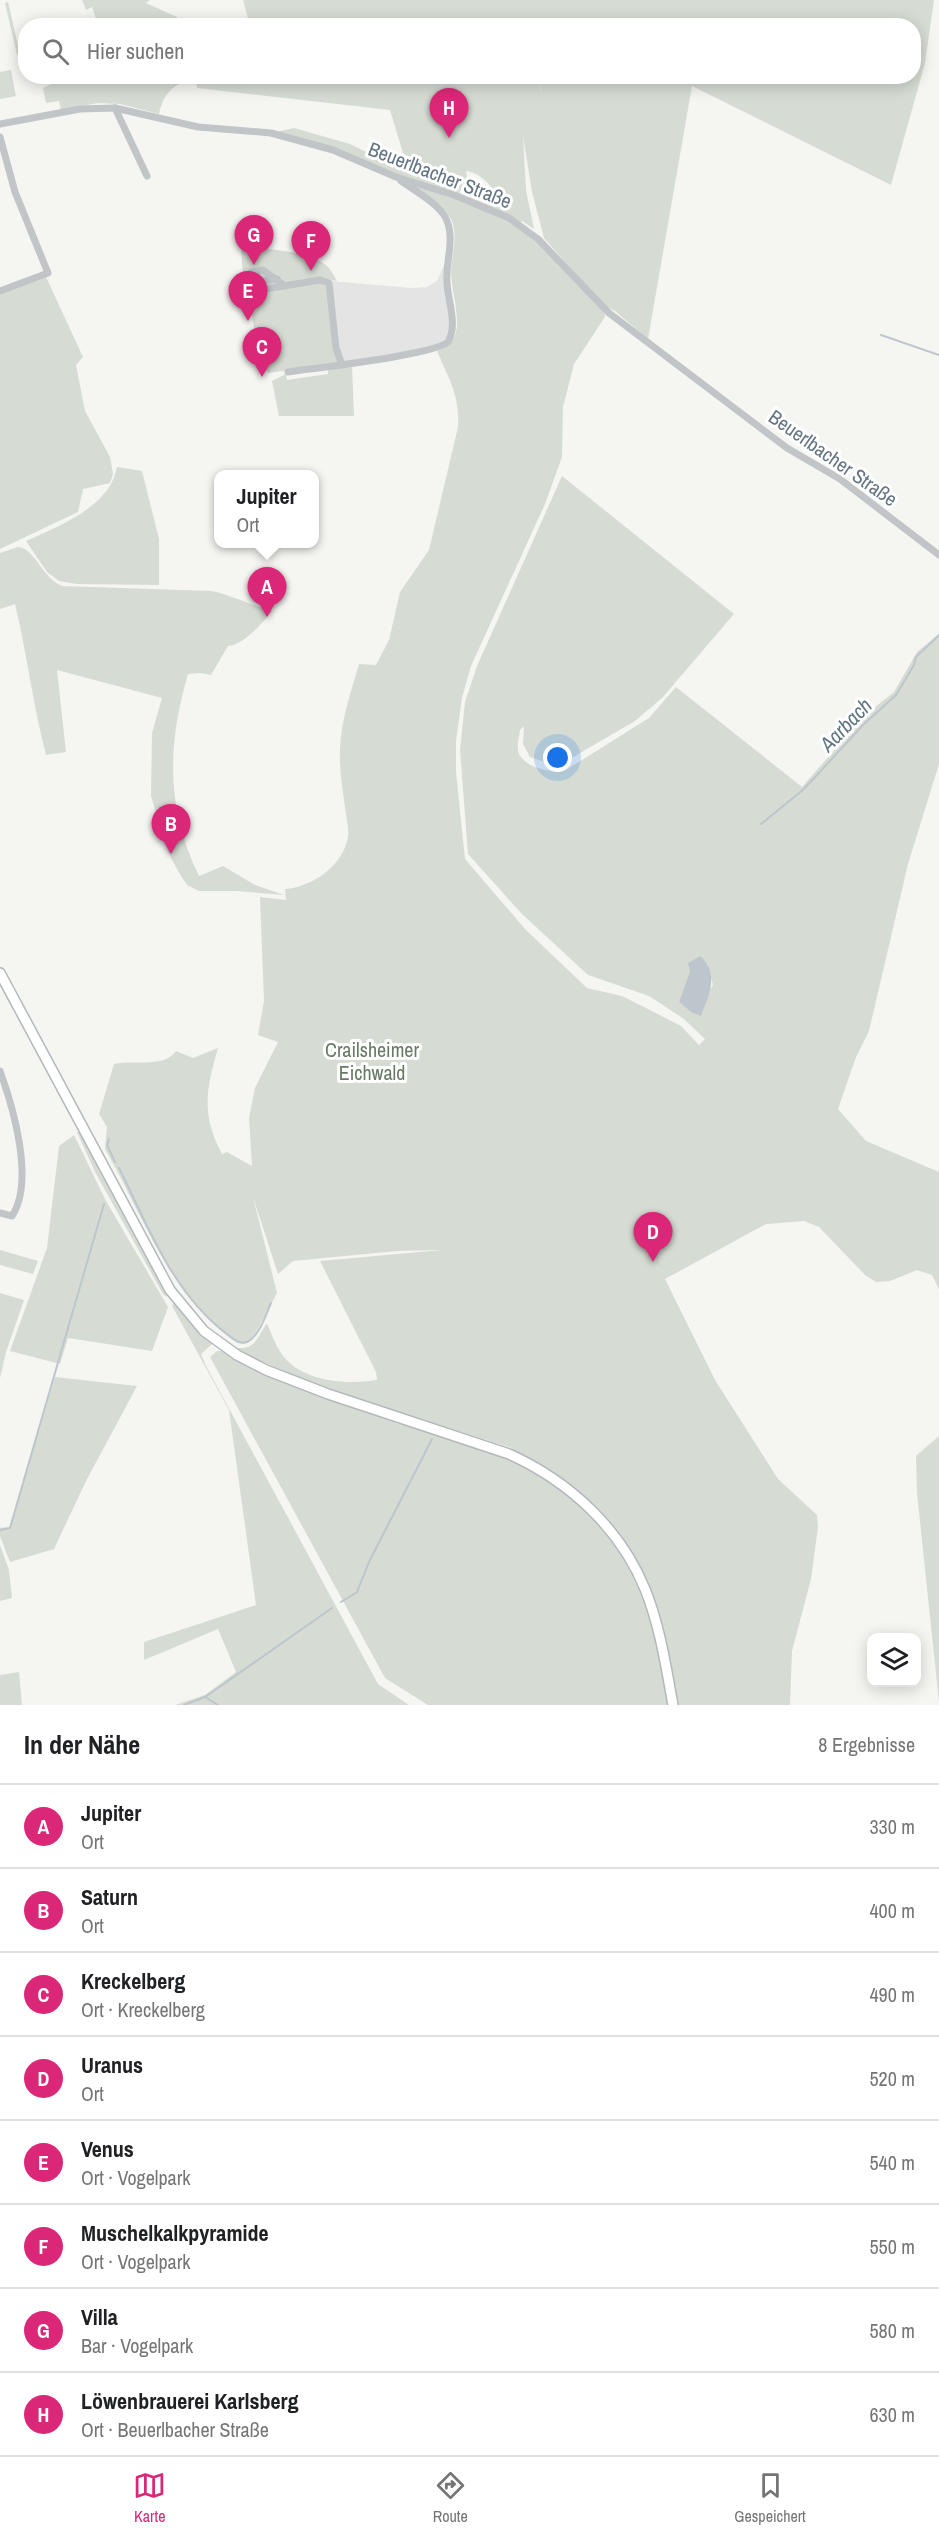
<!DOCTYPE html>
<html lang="de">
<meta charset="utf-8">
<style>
body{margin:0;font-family:"Archivo Narrow",sans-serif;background:#f6f6f6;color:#202124}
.controls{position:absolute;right:18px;bottom:18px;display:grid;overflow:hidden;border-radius:12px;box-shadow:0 3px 15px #0003}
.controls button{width:54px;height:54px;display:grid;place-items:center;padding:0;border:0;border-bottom:2px solid #e0e0e0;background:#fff;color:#202124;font:30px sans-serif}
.you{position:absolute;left:558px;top:758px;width:21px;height:21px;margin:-15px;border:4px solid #fff;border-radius:50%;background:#1a73e8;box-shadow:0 0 0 9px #1a73e833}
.badge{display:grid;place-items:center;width:39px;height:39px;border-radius:50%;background:#db2777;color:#fff;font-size:20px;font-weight:700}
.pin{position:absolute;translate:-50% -50px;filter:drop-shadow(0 2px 3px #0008)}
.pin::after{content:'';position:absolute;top:32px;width:21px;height:18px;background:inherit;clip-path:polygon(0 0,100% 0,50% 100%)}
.popup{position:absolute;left:214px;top:470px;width:105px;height:78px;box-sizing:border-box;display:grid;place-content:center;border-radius:12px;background:#fff;filter:drop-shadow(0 2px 4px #0005);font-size:20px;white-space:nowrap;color:#757577}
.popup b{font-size:22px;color:#202124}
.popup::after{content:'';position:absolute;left:50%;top:100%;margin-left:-12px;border:12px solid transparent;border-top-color:#fff}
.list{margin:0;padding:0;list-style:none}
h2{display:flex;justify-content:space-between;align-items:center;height:78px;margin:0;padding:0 24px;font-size:26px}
h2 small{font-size:20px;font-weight:400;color:#757577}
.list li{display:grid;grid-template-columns:39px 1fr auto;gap:18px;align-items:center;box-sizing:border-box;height:84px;padding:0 24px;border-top:2px solid #e0e0e0}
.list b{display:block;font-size:22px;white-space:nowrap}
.list p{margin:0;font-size:20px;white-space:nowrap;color:#757577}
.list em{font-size:20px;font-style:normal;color:#757577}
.icon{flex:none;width:33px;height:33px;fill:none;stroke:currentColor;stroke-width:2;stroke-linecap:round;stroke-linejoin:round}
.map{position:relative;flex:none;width:939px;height:1705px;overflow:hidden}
.search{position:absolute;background:#fff;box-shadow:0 3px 15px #0003;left:18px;right:18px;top:18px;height:66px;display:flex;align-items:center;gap:15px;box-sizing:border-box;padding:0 21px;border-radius:24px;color:#757577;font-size:22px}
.sheet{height:750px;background:#fff}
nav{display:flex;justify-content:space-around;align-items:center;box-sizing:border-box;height:84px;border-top:2px solid #e0e0e0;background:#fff;font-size:16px;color:#757577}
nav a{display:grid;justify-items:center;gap:3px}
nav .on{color:#db2777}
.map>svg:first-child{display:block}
.built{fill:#e3e4e3}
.green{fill:#d6dcd3;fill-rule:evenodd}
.water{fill:#bdc6cc}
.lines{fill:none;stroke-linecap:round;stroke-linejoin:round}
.stream{stroke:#bdc6cc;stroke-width:2}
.secondary-casing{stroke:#b3b8bd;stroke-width:12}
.minor{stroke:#c1c5c8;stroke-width:7}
.secondary{stroke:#fff;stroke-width:9}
.labels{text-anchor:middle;stroke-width:6;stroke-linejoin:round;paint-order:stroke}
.street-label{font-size:20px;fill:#647483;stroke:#fff}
.park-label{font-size:20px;fill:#677a63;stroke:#fff}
.water-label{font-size:21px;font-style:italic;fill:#607680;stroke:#fff}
</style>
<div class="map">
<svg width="939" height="1705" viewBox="0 0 939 1705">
<rect width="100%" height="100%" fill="#f5f5f2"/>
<polygon class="built" points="445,263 451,324 448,340 435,346 342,363 334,328 330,281 412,288 427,287 437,281"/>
<g class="green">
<polygon points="82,0 150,0 146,3 177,17 181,25 98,25 92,7 86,10"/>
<path d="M243 0H934L925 63 891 185 692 86 648 339 615 311 603 305 544 238 532 192 523 136 526 190 534 229 522 221 517 225 533 238 604 312 605 317 574 364 563 407 562 457 545 504 471 666 462 698 456 741V772L465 859 526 930 587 988 622 996 648 1009 681 1026 699 1045 705 1039 684 1019 649 996 588 975 522 914 468 854 460 750 465 702 477 666 562 476 734 614 663 697 635 721 568 760 557 766 530 757 523 744 524 726 520 730C519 738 516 746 519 754 527 769 552 773 566 770L649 718 676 687 802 787 865 715 894 692 917 652 939 634V764L908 864 869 1031 856 1057 838 1109 866 1141 939 1172V1289L932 1275 917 1270 890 1281 876 1282 865 1275 819 1227 804 1221 766 1224 665 1279 715 1380 778 1479 817 1515 818 1527 811 1579 792 1651 790 1705H428L385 1678 210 1357 217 1351H224L278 1379 398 1424 418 1427 512 1459V1448C418 1417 321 1392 232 1347 255 1352 256 1339 267 1323 271 1333 275 1344 281 1353 300 1382 347 1385 377 1380L376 1372 320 1261 442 1250 397 1251 293 1261 278 1274 253 1197 277 1293 251 1341 243 1344 237 1343C170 1297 144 1217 105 1149L107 1127 99 1114 114 1064C134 1059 163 1069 176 1051L193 1058 218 1048C206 1090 201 1114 222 1154L227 1152 252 1166 249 1118 255 1088 278 1042 258 1035 264 1001 260 897 286 900 285 889C312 887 343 866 348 837 349 830 347 821 346 814 343 792 339 771 340 749 341 720 351 692 359 664L376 665 389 640 400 592 429 550 458 427C460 396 449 379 437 351 461 343 458 323 455 302 453 293 452 283 451 274 451 257 459 235 451 219 439 194 360 160 333 150 313 143 291 139 271 133L294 128 350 144 390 164 406 163 390 110 197 88 196 79C174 83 164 92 159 114L120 104 98 103 61 110 59 101 46 103 43 88 67 76H537L542 97 538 77 914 76V26H250ZM466 171C483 173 493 189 503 202L500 207H495L459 193 467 177ZM707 963 713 985 691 1012 679 1002 690 971Z"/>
<polygon points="8,2 20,54 17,55 5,3"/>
<polygon points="11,70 16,96 0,99 0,72"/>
<path d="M241 247C263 248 314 251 329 268 332 272 335 277 337 281L330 280 326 284 340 363 268 373 266 370C260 355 246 305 253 292L244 291Z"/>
<polygon points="46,277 83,357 76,365 85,411 110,457 113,474 110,483 83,489 78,512 0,549 0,288"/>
<polygon points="352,365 354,416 279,416 272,381 286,374 287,380 328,374 328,369"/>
<path d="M117 467 142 471 159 539V585L77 584 59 581 47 572 26 541C59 526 110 507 117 467Z"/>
<path d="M18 547C35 548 41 577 62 586L211 591C233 595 251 606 272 611 263 623 244 644 228 646L211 675 200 673 188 674C167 746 166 808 199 876L223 866 255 885 284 895 237 891H199L187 885 178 871 168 852 151 796 152 733 162 698 57 670 66 752 46 755C33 705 27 654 15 604L0 609V553Z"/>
<polygon points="77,1132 81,1132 169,1294 167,1297 163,1294 95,1172"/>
<polygon points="74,1135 106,1201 168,1307 152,1351 68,1338 60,1364 10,1351 47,1248 59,1146"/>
<polygon points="0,1250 38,1261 33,1274 0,1265"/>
<polygon points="0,1293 24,1300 6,1352 0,1378"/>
<polygon points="174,1302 185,1317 213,1343 201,1354 206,1366 378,1684 409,1705 175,1705 205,1695 236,1672 218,1629 144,1660 144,1642 256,1605 229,1410 172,1306"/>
<polygon points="55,1377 137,1386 86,1481 54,1549 10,1562 0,1536 0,1528 10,1527"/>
<polygon points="939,1436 939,1702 917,1493 916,1456"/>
<polygon points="0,1545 9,1570 12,1598 0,1601"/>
<polygon points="19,1672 22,1705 0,1705 0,1675"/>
</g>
<path class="water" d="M700 956C720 973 709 995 701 1016L691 1012 679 1002 690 971 688 963Z"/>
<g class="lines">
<g class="stream">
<polyline points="881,335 939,355"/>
<polyline points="761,824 804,789 863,725 896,695 914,665 916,657 939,635"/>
<polyline points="109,1139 107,1145 115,1162"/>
<path d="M119 1168C148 1226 173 1294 227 1334 232 1338 240 1345 247 1342 259 1337 266 1314 271 1303"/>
<polyline points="0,1530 10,1528 104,1204"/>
<polyline points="341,1602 357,1592 369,1562 432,1439"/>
<polyline points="205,1697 218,1705"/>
<polyline points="184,1705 205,1697 332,1608"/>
</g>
<g class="secondary-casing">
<path id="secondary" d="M0 973 170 1290 204 1331 237 1355 266 1370 328 1394 509 1454C569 1481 620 1528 645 1589 660 1626 666 1667 673 1705"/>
</g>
<g class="minor">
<polyline points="115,108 147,176"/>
<polyline points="0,124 80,109 115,108 198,127 271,133 333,150 396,177 454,195 509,218 538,239 609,313 787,448 840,479 939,555"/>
<polyline points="0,137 15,192 48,273 0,291"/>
<polyline points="251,282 277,279"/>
<polyline points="285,286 263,270 251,272 252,286 257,290 259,290 320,280 329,283 336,348 342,365"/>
<path d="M288 372C314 368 434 355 448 342 458 324 448 302 447 283 445 261 457 236 444 215 434 201 415 191 401 181"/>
<path d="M0 1071C13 1107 35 1181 12 1216L0 1213"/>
</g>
<use href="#secondary" class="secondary"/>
</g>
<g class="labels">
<g class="street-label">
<text transform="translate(440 175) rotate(21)" y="7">Beuerlbacher Straße</text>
<text transform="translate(833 458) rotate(35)" y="7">Beuerlbacher Straße</text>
</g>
<g class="park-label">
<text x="372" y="1057">Crailsheimer<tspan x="372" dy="23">Eichwald</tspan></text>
</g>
<g class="water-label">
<text transform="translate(846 725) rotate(-46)" y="7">Aarbach</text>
</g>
</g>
</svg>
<div class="controls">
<button><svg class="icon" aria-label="layers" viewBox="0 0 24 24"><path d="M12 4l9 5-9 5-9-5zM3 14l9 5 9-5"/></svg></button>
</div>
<div class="you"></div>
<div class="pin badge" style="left:267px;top:617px">A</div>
<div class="popup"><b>Jupiter</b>Ort</div>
<div class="pin badge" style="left:171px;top:854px">B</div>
<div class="pin badge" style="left:262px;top:377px">C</div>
<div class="pin badge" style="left:653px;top:1262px">D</div>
<div class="pin badge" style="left:248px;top:321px">E</div>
<div class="pin badge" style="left:311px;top:271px">F</div>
<div class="pin badge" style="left:254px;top:265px">G</div>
<div class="pin badge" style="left:449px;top:138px">H</div>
<div class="search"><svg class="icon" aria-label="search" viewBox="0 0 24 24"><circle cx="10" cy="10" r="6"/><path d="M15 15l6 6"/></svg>Hier suchen</div>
</div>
<section class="sheet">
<h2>In der Nähe<small>8 Ergebnisse</small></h2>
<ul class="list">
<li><span class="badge">A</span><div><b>Jupiter</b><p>Ort</p></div><em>330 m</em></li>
<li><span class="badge">B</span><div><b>Saturn</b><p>Ort</p></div><em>400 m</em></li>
<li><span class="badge">C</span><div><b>Kreckelberg</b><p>Ort · Kreckelberg</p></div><em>490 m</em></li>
<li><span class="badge">D</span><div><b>Uranus</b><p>Ort</p></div><em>520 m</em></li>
<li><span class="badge">E</span><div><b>Venus</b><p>Ort · Vogelpark</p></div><em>540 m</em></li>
<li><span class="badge">F</span><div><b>Muschelkalkpyramide</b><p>Ort · Vogelpark</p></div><em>550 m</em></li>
<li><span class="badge">G</span><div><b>Villa</b><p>Bar · Vogelpark</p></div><em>580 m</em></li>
<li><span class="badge">H</span><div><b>Löwenbrauerei Karlsberg</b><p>Ort · Beuerlbacher Straße</p></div><em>630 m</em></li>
</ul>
</section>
<nav>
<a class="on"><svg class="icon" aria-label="map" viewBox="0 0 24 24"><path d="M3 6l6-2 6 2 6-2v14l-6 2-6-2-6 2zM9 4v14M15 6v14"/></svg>Karte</a>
<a><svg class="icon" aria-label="directions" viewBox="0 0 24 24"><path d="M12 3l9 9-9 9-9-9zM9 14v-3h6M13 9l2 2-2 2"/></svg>Route</a>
<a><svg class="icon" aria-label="saved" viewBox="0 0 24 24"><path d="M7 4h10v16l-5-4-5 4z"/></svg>Gespeichert</a>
</nav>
